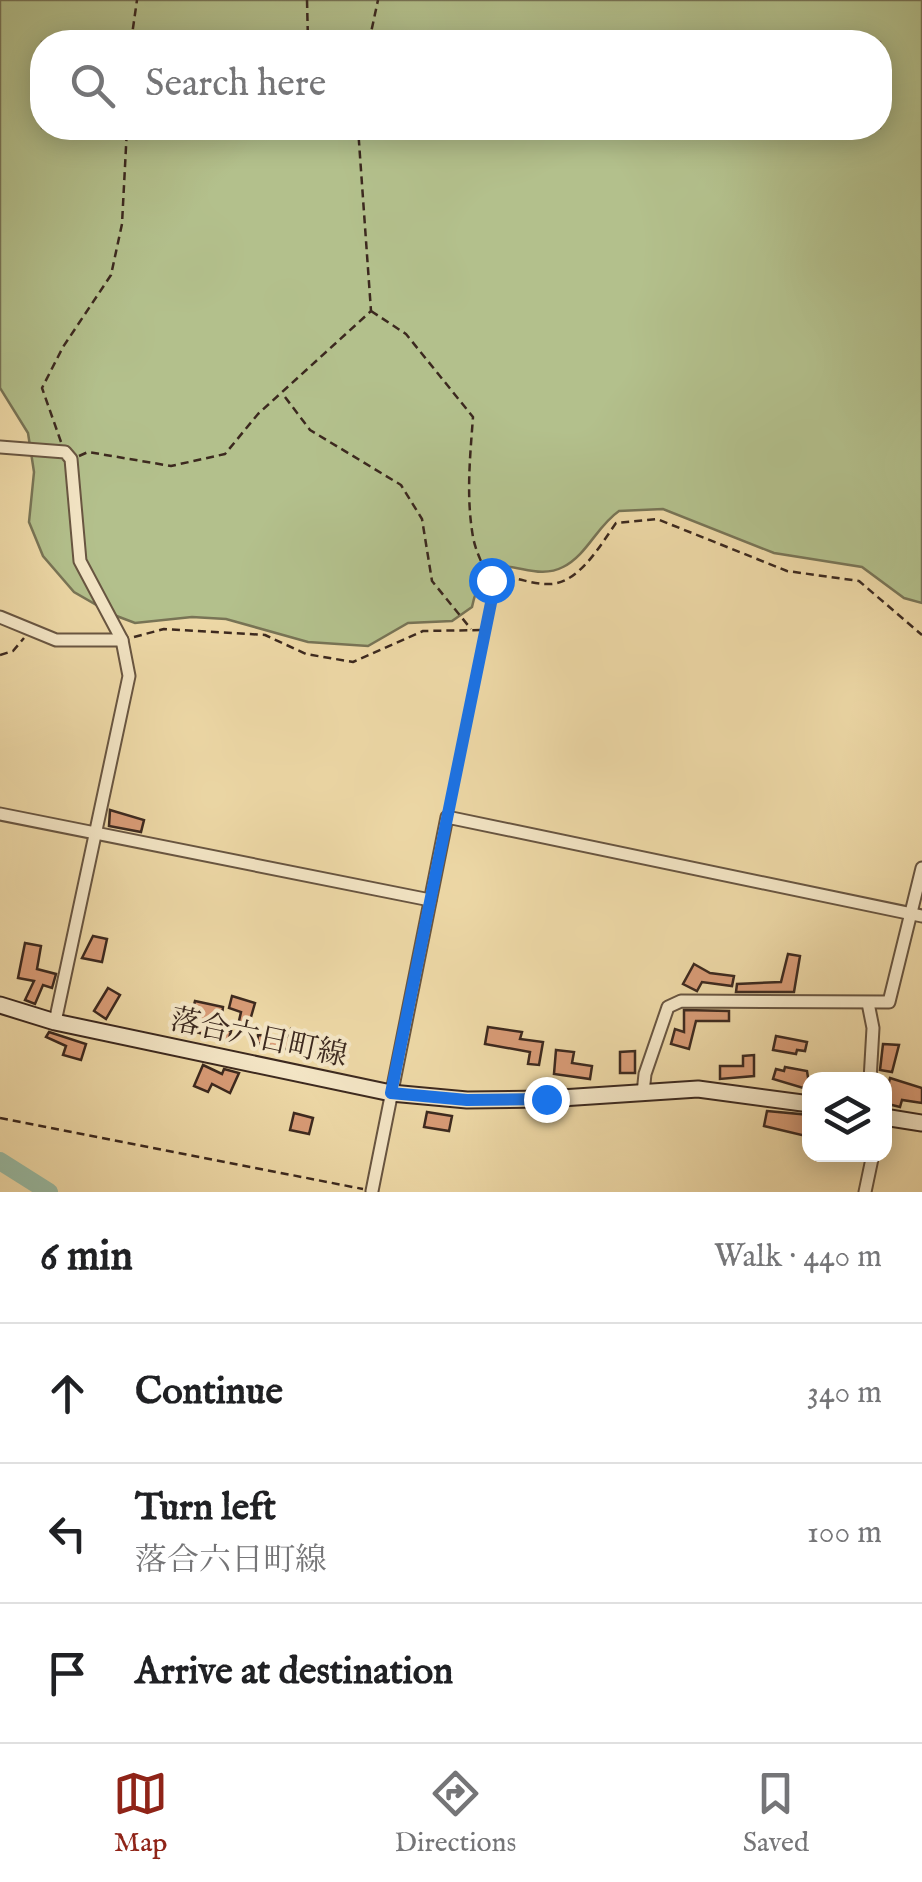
<!DOCTYPE html>
<meta charset="utf-8">
<style>
body{margin:0;font-family:"IM FELL English","Noto Serif JP",serif;background:#f2f2f2;color:#202124}
.controls{position:absolute;right:30px;bottom:30px;display:grid;overflow:hidden;border-radius:20px;box-shadow:0 5px 25px #0003}
.controls button{width:90px;height:90px;display:grid;place-items:center;padding:0;border:0;border-bottom:2px solid #e0e0e0;background:#fff;color:#202124;font:50px sans-serif}
.stop{position:absolute;width:30px;height:30px;margin:-22px;border:8px solid #1a73e8;border-radius:50%;background:#fff}
.stop.end{background:#1a73e8;border-color:#fff;box-shadow:0 2px 10px #0008}
.list{margin:0;padding:0;list-style:none}
h2{display:flex;justify-content:space-between;align-items:center;height:130px;margin:0;padding:0 40px;font-size:42px}
h2 small{font-size:32px;font-weight:400;color:#757577}
.list li{display:grid;grid-template-columns:65px 1fr auto;gap:30px;align-items:center;box-sizing:border-box;height:140px;padding:0 40px;border-top:2px solid #e0e0e0}
.list b{display:block;font-size:38px;white-space:nowrap}
.list p{margin:0;font-size:32px;white-space:nowrap;color:#757577}
.list em{font-size:32px;font-style:normal;color:#757577}
.icon{flex:none;width:55px;height:55px;fill:none;stroke:currentColor;stroke-width:2;stroke-linecap:round;stroke-linejoin:round}
.map{position:relative;flex:none;width:922px;height:1192px;overflow:hidden}
.search{position:absolute;background:#fff;box-shadow:0 5px 25px #0003;left:30px;right:30px;top:30px;height:110px;display:flex;align-items:center;gap:25px;box-sizing:border-box;padding:0 35px;border-radius:40px;color:#757577;font-size:38px}
.sheet{height:550px;background:#fff}
nav{display:flex;justify-content:space-around;align-items:center;box-sizing:border-box;height:140px;border-top:2px solid #e0e0e0;background:#fff;font-size:28px;color:#757577}
nav a{display:grid;justify-items:center;gap:5px}
nav .on{color:#8f2418}
.map>svg:first-child{display:block}
.green{fill:#b3c08c;stroke:#787456;stroke-width:2.5;fill-rule:evenodd}
.lines{fill:none;stroke-linecap:round;stroke-linejoin:round}
.river{stroke:#9abba3;stroke-width:18}
.building{fill:#d99c77;stroke:#3c291f;stroke-width:2.5}
.minor-casing{stroke:#685541;stroke-width:15}
.secondary-casing{stroke:#3c291f;stroke-width:19}
.path{stroke:#3c291f;stroke-width:2.5;stroke-dasharray:8 5;stroke-linecap:butt}
.minor{stroke:#f4e6c6;stroke-width:11}
.secondary{stroke:#f4e6c6;stroke-width:15}
.route{stroke:#1a73e8;stroke-width:12}
.labels{text-anchor:middle;stroke-width:8;stroke-linejoin:round;paint-order:stroke}
.street-label{font-size:30px;fill:#3c291f;stroke:#f4e6c6}
</style>
<div class="map">
<svg width="922" height="1192" viewBox="0 0 922 1192">
<rect width="100%" height="100%" fill="#eed9a7"/>
<filter id="stains"><feTurbulence type="fractalNoise" baseFrequency=".002" numOctaves="4"/><feColorMatrix values="0 0 0 0 .2 0 0 0 0 .09 0 0 0 0 .02 0 0 0 .5 -.17"/></filter>
<radialGradient id="worn" r=".72"><stop offset=".6" stop-color="#630" stop-opacity="0"/><stop offset="1" stop-color="#630" stop-opacity=".3"/></radialGradient>
<path class="green" d="M0 0H922V603L904 598 862 567 774 553 663 509 619 511C597 526 587 555 563 567 525 587 488 533 472 607L452 621 408 623 368 646 308 642 226 619 192 617 135 623 114 615 74 592 43 556 29 522 34 472 28 433 0 388ZM42 42H880V128H42Z"/>
<g class="lines">
<polyline class="river" points="0,1161 49,1192"/>
</g>
<g class="building">
<polygon points="110,810 144,820 141,832 109,826"/>
<polygon points="93,936 107,939 102,962 82,958"/>
<polygon points="25,943 41,946 37,969 56,974 52,988 43,985 35,1004 25,1000 34,981 18,978"/>
<polygon points="788,954 800,956 794,992 736,992 737,984 781,982"/>
<polygon points="694,964 710,973 734,976 732,986 702,982 697,991 683,984"/>
<polygon points="108,988 120,995 106,1019 94,1011"/>
<polygon points="232,996 255,1003 249,1024 239,1021 241,1012 229,1008"/>
<polygon points="195,1001 223,1007 220,1029 231,1031 228,1042 193,1031 199,1018 191,1016"/>
<polygon points="684,1010 729,1011 729,1021 696,1021 689,1049 671,1044 675,1029 684,1032"/>
<polygon points="488,1027 522,1032 520,1039 543,1042 539,1065 528,1064 530,1052 485,1044"/>
<polygon points="291,1029 316,1038 313,1047 307,1045 304,1053 257,1043 258,1035 289,1037"/>
<polygon points="49,1032 86,1044 81,1060 63,1055 66,1046 46,1037"/>
<polygon points="776,1036 807,1042 805,1051 797,1050 796,1054 773,1050"/>
<polygon points="883,1044 899,1045 892,1072 880,1070"/>
<polygon points="556,1050 574,1052 572,1063 592,1066 590,1079 554,1074"/>
<polygon points="635,1051 635,1073 620,1073 620,1052"/>
<polygon points="754,1055 754,1076 720,1079 720,1066 743,1066 743,1056"/>
<polygon points="203,1065 222,1074 224,1069 239,1073 230,1093 212,1084 208,1092 194,1086"/>
<polygon points="785,1067 807,1071 810,1090 773,1079 776,1069 784,1071"/>
<polygon points="890,1078 922,1088 922,1103 902,1100 900,1107 884,1103"/>
<polygon points="767,1111 810,1115 810,1137 764,1126"/>
<polygon points="427,1112 452,1116 449,1131 424,1127"/>
<polygon points="294,1113 313,1118 309,1134 290,1130"/>
</g>
<g class="lines">
<g class="minor-casing">
<g id="minor">
<polyline points="0,447 65,452 71,459 80,561 122,640 129,676 55,1022"/>
<polyline points="0,617 56,640 122,640"/>
<polyline points="0,814 430,900"/>
<polyline points="868,1003 873,1028 870,1080"/>
<polyline points="643,1093 645,1074 668,1007 681,1001 889,1002 922,868"/>
<polyline points="372,1191 447,817 922,916"/>
<polyline points="865,1192 873,1154"/>
</g>
</g>
<g class="secondary-casing">
<g id="secondary">
<polyline points="0,1005 55,1022 391,1093 467,1100 546,1099 698,1089 810,1104"/>
<polyline points="884,1117 922,1123"/>
</g>
</g>
<g class="path">
<polyline points="307,0 308,42"/>
<polyline points="131,42 137,0"/>
<polyline points="369,42 378,0"/>
<path d="M371 311 406 334 473 417C470 458 466 496 473 537 477 559 491 575 491 598L449 808"/>
<polyline points="285,397 310,430 401,485 422,519 432,581 471,629"/>
<polyline points="61,442 42,388 63,347 111,275 122,224 127,128"/>
<polyline points="79,456 88,452 171,466 225,454 258,414 371,311 358,128"/>
<path d="M493 579C515 574 526 584 547 584 578 586 601 544 616 523L657 519 787 571 859 581 922 635"/>
<polyline points="134,637 164,629 265,635 306,654 353,662 423,631 482,630"/>
<polyline points="0,655 13,651 24,638"/>
<polyline points="0,1118 363,1189"/>
</g>
<use href="#minor" class="minor"/>
<use href="#secondary" class="secondary"/>
</g>
<g class="lines">
<polyline class="route" points="491,580 492,598 391,1093 467,1100 546,1099"/>
</g>
<g class="labels">
<g class="street-label">
<text transform="translate(259 1037) rotate(12)" y="10">落合六日町線</text>
</g>
</g>
<rect width="100%" height="100%" filter="url(#stains)"/>
<rect width="100%" height="100%" fill="url(#worn)"/>
</svg>
<div class="controls">
<button><svg class="icon" aria-label="layers" viewBox="0 0 24 24"><path d="M12 4l9 5-9 5-9-5zM3 14l9 5 9-5"/></svg></button>
</div>
<div class="stop" style="left:491px;top:580px"></div>
<div class="stop end" style="left:546px;top:1099px"></div>
<div class="search"><svg class="icon" aria-label="search" viewBox="0 0 24 24"><circle cx="10" cy="10" r="6"/><path d="M15 15l6 6"/></svg>Search here</div>
</div>
<section class="sheet">
<h2>6 min<small>Walk · 440 m</small></h2>
<ul class="list">
<li><svg class="icon" aria-label="ahead" viewBox="0 0 24 24"><path d="M12 20V5M6 11l6-6 6 6"/></svg><div><b>Continue</b></div><em>340 m</em></li>
<li><svg class="icon" aria-label="left" viewBox="0 0 24 24"><path d="M17 20v-9H6M10 6l-5 5 5 5"/></svg><div><b>Turn left</b><p>落合六日町線</p></div><em>100 m</em></li>
<li><svg class="icon" aria-label="arrive" viewBox="0 0 24 24"><path d="M6 21V4h12l-3 4 3 4H6"/></svg><div><b>Arrive at destination</b></div></li>
</ul>
</section>
<nav>
<a class="on"><svg class="icon" aria-label="map" viewBox="0 0 24 24"><path d="M3 6l6-2 6 2 6-2v14l-6 2-6-2-6 2zM9 4v14M15 6v14"/></svg>Map</a>
<a><svg class="icon" aria-label="directions" viewBox="0 0 24 24"><path d="M12 3l9 9-9 9-9-9zM9 14v-3h6M13 9l2 2-2 2"/></svg>Directions</a>
<a><svg class="icon" aria-label="saved" viewBox="0 0 24 24"><path d="M7 4h10v16l-5-4-5 4z"/></svg>Saved</a>
</nav>
